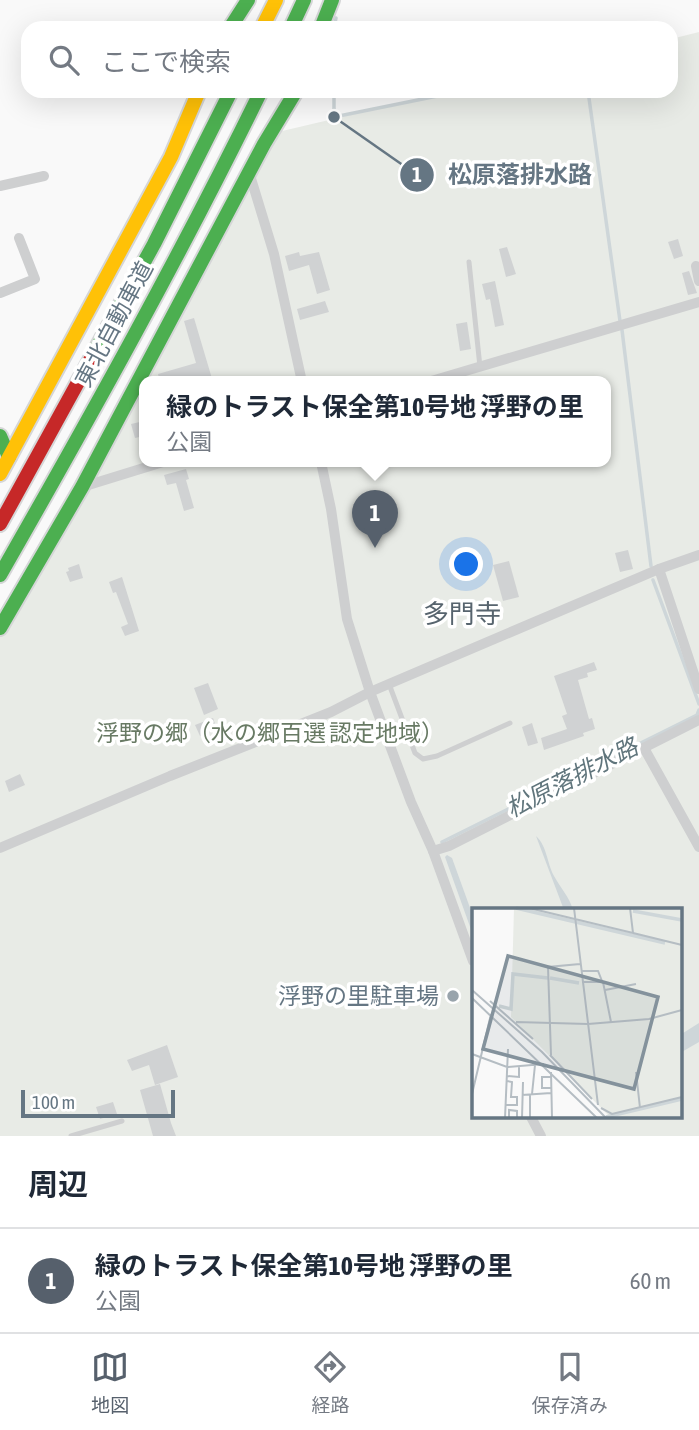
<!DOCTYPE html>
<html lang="ja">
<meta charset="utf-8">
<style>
body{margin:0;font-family:"Asap Condensed","Noto Sans JP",sans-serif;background:#f2f2f3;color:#1f2937}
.scale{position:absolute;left:21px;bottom:18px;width:154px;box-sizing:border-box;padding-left:7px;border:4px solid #657683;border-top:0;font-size:19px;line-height:24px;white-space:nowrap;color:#657683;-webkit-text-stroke:5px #fff;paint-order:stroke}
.you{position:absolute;left:467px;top:565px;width:24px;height:24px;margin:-18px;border:5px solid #fff;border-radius:50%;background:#1a73e8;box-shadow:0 0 0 10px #1a73e833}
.badge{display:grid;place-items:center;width:46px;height:46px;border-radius:50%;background:#56606c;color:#fff;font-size:23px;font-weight:700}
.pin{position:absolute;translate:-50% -58px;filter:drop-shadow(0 2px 4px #0008)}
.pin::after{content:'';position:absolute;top:37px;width:24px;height:21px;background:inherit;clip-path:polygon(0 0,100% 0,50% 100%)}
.popup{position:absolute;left:139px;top:376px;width:472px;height:91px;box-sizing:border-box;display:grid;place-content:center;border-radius:14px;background:#fff;filter:drop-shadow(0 2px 5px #0005);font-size:23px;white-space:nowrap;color:#747a83}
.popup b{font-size:26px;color:#1f2937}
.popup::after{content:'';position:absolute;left:50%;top:100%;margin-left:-14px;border:14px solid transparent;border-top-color:#fff}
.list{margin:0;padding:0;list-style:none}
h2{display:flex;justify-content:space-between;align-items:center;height:91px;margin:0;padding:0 28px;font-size:30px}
h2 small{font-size:23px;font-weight:400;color:#747a83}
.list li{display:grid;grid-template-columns:46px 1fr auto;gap:21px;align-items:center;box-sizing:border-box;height:105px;padding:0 28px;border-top:2px solid #e0e1e3}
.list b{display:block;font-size:26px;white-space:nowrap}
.list p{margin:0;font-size:23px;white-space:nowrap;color:#747a83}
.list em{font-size:23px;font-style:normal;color:#747a83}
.icon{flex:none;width:38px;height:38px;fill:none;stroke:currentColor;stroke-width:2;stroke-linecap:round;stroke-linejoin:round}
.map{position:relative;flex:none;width:699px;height:1136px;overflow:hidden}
.search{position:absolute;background:#fff;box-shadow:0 7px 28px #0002;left:21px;right:21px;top:21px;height:77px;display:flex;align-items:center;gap:18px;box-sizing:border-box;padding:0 24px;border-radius:21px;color:#747a83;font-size:26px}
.sheet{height:196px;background:#fff}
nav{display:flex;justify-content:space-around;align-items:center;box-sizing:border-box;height:98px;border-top:2px solid #e0e1e3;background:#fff;font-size:19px;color:#747a83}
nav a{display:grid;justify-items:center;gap:4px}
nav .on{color:#56606c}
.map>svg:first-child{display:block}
.green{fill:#e8ebe6;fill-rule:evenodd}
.water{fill:#ced6d9}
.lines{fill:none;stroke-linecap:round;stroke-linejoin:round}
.stream{stroke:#ced6d9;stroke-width:3.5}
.building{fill:#d0d2d3}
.fast-casing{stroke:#d5d6d7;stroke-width:18}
.slow-casing{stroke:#d5d6d7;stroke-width:18}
.jam-casing{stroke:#d5d6d7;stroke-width:18}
.lane{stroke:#cecfd0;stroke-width:5}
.street{stroke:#cecfd0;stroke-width:10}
.fast{stroke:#4caf50;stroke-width:14}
.slow{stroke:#ffc107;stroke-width:14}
.jam{stroke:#c62828;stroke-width:14}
.poi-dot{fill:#99a4ac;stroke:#fff;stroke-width:2.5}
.labels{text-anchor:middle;stroke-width:7;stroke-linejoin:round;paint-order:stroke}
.street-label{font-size:23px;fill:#657683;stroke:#fff}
.park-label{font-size:23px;fill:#687a64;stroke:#fff}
.poi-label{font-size:23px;fill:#657683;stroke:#fff;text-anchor:end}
.water-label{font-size:24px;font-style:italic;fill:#60757c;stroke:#fff}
.quarter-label{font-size:26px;fill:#57646e;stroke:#fff}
.inset-river{fill:none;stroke:#ced6d9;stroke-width:3.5}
.inset-road{fill:none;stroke:#b5bdc3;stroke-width:2}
.view{fill:#84929c;fill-opacity:0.15;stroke:#84929c;stroke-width:3.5}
.inset-edge{fill:none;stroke:#657683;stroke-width:3.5}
.leader{fill:none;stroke:#657683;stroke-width:2.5}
.callout-dot{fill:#657683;stroke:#fff;stroke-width:2.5}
.mark-label{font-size:21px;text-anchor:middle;font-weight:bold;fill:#fff}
.callout-label{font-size:24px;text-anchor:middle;font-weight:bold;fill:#657683;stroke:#fff;stroke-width:7;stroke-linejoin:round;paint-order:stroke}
</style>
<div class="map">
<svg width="699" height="1136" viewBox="0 0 699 1136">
<rect width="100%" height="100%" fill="#f9f9f9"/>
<path class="green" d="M699 32V1136H0V611L278 132 452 91H671V39ZM144 382H606V462H144ZM473 910H680V1117H473Z"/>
<g class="water">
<path d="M536 836C547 846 547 863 554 876 561 889 569 896 573 910H564Z"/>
<polygon points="447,855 452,858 473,916 473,935 445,857"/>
<polygon points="699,1023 699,1042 680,1053 680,1035"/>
</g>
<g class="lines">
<g class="stream">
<polyline points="335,23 336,18"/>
<polyline points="334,91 334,117 462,91"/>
<polyline points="588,91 620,321"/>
<polyline points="622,330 651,566"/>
<polyline points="653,580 699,704"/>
<polyline points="442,842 697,715 699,710"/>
</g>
</g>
<g class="building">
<polygon points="678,239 683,256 674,259 668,242"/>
<polygon points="507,247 516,274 506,277 499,249"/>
<polygon points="299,252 300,256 319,252 330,290 317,294 309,265 289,271 285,256"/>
<polygon points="689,271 697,293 688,295 682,273"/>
<polygon points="495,281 504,325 495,327 490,299 486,300 482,284"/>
<polygon points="325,301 329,312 300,320 297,309"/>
<polygon points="194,318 213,382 160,382 158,374 196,363 184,321"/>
<polygon points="467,322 471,349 460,351 456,324"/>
<polygon points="144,421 144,436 135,438 131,424"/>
<polygon points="186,469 189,479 186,480 194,508 184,511 176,483 167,485 164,475"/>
<polygon points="628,550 633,569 620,572 615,553"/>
<polygon points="509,561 519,597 503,601 493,565"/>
<polygon points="79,564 83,578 70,582 66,572 69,571 68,568"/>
<polygon points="122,577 139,631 125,636 121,627 128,624 116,592 113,593 109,582"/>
<polygon points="594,662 597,670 587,673 588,677 578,680 589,719 592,718 595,729 583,733 584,736 544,750 541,738 567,729 562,716 567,714 554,676"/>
<polygon points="208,683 218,709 204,715 194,688"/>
<polygon points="213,718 217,729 200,736 195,725"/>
<polygon points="532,723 538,743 528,746 522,727"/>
<polygon points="20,774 25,785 9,792 5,781"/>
<polygon points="167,1045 178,1077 155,1085 149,1065 132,1071 127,1060"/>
<polygon points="160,1084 171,1123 176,1136 153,1136 140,1090"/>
<polygon points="113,1102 117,1114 100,1119 96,1107"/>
</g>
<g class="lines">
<g class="fast-casing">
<g id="fast">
<polyline points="230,28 248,0"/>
<polyline points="291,28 304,0"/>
<polyline points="321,28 332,0"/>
<polyline points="93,355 154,244 231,91"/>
<polyline points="0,436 9,457"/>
<path d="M0 575C91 416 180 256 261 91"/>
<polyline points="0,628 82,487 264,144 296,91"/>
</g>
</g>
<g class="slow-casing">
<g id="slow">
<polyline points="262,28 276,0"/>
<polyline points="0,474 171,157 199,91"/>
</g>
</g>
<g class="jam-casing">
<polyline id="jam" points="0,524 93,355"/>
</g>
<g class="lane">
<polyline points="469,262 480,367"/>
<polyline points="389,684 415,753 423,759 437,756 510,723"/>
<polyline points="71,1136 122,1121"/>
</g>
<g class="street">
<polyline points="249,172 274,254 302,382"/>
<polyline points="0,186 44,176"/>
<polyline points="696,266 699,281"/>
<polyline points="0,293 35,279 19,238"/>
<polyline points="428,382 699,302"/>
<polyline points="321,462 331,509 347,619 370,692 411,802 433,851 473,961"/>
<polyline points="82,487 163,462"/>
<polyline points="659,569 699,689"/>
<polyline points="644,748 699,847"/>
<polyline points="0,848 170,776 331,712 370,692 659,569 699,555"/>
<polyline points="433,851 449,846 699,720"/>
<polyline points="531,1117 541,1136"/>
</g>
<use href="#fast" class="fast"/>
<use href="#slow" class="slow"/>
<use href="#jam" class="jam"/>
</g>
<circle class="poi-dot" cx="453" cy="996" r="7"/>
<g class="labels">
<g class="street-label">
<text transform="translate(114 324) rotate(-62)" y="8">東北自動車道</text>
</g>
<g class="park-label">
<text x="270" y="741">浮野の郷（水の郷百選 認定地域）</text>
</g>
<g class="poi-label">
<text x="439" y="1004">浮野の里駐車場</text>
</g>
<g class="water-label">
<text transform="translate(572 778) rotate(-27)" y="8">松原落排水路</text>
</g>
<g class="quarter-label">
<text x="462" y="623">多門寺</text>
</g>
</g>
<g transform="translate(472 908)">
<rect width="210" height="210" fill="#f9f9f9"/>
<path d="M42 0H210V210H139L39 109Z" fill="#e8ebe6"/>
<path class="inset-river" d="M44 0 193 35M161 3 210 12M78 70 107 75M27 98 39 101 41 66 76 70M134 209 210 191"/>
<path class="inset-road" d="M57 0 161 25 158 0M102 0 126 197M161 25 210 37M109 63H126L130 73M110 74H131L139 114M0 82 70 144 134 210M133 82 164 76M0 90 125 210M18 93 61 131M44 114 116 116 177 111 210 102M0 146 35 159 72 156M78 147 120 191M79 147 76 59 108 56M79 164 80 210M164 164 168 200M35 168 47 169V159M79 169H70V180H79M0 186 19 106M58 186V210M60 186 63 157M50 187 79 185M34 197H45V189H39L40 174 35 173M129 200 140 206 210 189M33 210 36 141M37 210V202L45 203V210M50 210 51 174"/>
<path class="view" d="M36 48 186 89 162 181 11 141Z"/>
<rect width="210" height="210" class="inset-edge"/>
</g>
<path class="leader" d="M334 117L417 175"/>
<g class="callout-dot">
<circle cx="334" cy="117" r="7"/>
<circle cx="417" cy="175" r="18"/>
</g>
<g class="mark-label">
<text x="417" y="182">1</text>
</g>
<g class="callout-label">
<text x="520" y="183">松原落排水路</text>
</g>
</svg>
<div class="scale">100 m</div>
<div class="you"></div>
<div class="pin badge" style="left:375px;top:548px">1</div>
<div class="popup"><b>緑のトラスト保全第10号地 浮野の里</b>公園</div>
<div class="search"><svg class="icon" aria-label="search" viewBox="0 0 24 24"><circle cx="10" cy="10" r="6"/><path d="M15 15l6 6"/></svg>ここで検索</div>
</div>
<section class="sheet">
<h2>周辺<small></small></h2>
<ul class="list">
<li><span class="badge">1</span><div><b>緑のトラスト保全第10号地 浮野の里</b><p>公園</p></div><em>60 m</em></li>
</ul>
</section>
<nav>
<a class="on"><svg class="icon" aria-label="map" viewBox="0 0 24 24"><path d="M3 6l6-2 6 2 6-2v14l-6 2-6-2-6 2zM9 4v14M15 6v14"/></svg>地図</a>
<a><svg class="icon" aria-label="directions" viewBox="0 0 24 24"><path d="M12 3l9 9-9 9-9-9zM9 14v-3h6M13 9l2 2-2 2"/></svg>経路</a>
<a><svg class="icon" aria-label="saved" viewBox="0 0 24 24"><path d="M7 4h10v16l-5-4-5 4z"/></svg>保存済み</a>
</nav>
